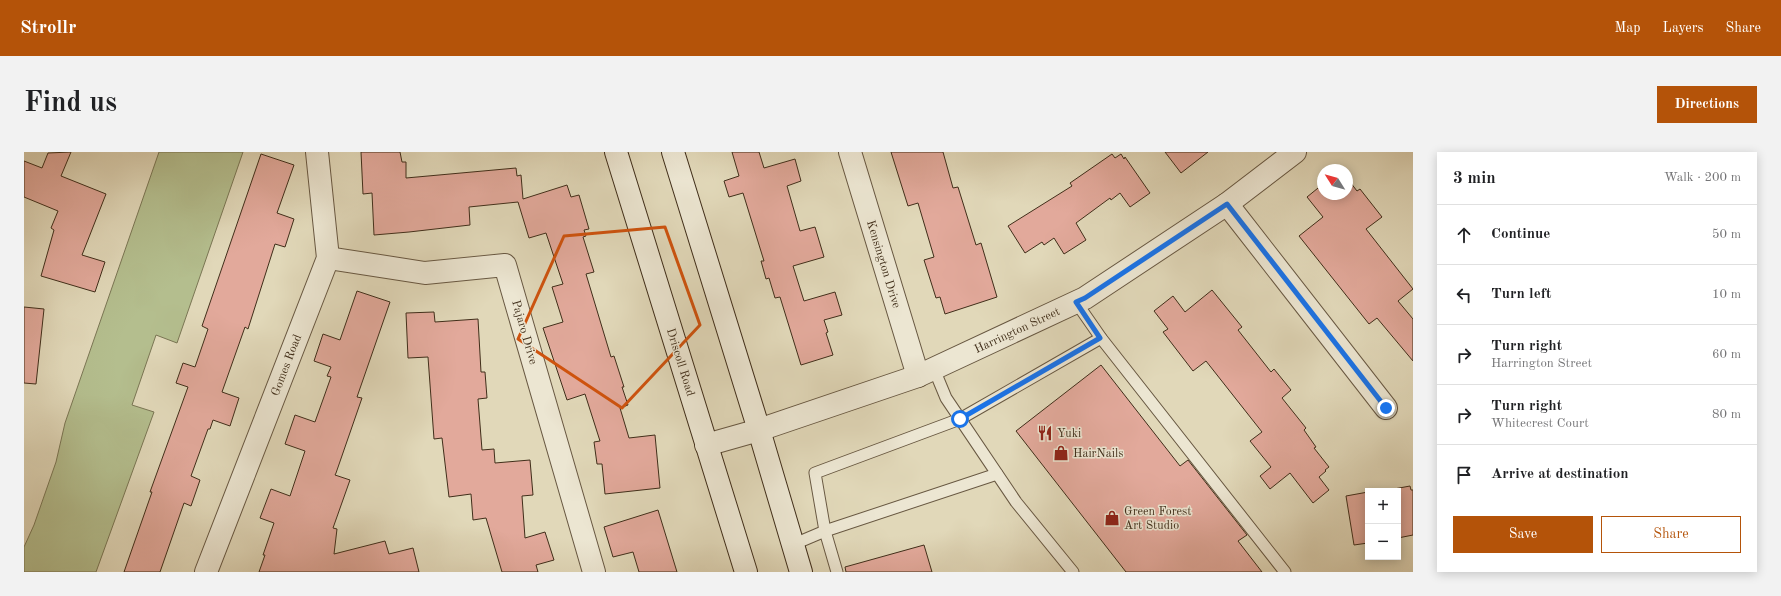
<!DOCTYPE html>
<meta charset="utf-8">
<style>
body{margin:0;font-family:"Old Standard TT",serif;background:#f2f2f2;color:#202124}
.controls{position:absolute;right:12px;bottom:12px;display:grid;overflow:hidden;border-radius:0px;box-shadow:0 2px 10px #0003}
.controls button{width:36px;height:36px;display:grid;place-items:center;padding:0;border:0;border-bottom:1px solid #e0e0e0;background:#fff;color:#202124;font:20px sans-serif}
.compass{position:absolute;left:1293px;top:12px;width:36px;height:36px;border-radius:50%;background:#fff;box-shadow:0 2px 10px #0003;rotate:307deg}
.stop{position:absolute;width:12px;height:12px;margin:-9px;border:3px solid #1a73e8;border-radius:50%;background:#fff}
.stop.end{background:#1a73e8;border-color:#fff;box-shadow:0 1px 4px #0008}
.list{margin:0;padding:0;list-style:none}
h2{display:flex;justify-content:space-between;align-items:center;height:52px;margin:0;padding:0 16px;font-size:17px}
h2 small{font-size:13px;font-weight:400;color:#757577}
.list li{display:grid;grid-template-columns:26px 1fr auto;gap:12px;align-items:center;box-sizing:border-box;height:60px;padding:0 16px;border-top:1px solid #e0e0e0}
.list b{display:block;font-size:15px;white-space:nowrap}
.list p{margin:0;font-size:13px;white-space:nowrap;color:#757577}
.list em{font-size:13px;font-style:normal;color:#757577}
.actions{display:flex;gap:8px;padding:12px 16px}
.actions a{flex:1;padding:9px 0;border:1px solid #b45309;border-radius:0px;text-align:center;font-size:14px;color:#b45309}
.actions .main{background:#b45309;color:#fff}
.icon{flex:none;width:22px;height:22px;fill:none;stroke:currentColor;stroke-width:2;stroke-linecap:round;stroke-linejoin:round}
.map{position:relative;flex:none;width:1389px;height:420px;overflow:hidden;border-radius:0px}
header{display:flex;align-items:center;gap:24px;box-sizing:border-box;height:56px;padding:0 20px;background:#b45309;color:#fff}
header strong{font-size:19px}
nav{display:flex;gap:22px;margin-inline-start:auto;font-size:14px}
.intro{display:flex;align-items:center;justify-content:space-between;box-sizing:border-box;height:96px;padding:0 24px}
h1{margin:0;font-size:28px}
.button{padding:10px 18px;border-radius:0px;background:#b45309;color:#fff;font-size:14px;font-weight:700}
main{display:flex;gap:24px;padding:0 24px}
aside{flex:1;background:#fff;border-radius:0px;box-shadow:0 2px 10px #0003}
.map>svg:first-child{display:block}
.green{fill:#b4be8e;stroke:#7a7654}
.building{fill:#e2a99b;stroke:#402e1a}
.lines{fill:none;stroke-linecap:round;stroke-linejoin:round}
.lane-casing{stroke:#685842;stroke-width:13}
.street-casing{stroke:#685842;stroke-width:24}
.secondary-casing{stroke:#402e1a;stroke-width:24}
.lane{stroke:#ece6d2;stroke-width:11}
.street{stroke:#ece6d2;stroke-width:22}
.secondary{stroke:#ece6d2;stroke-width:22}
.route{stroke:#1a73e8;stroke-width:5}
.marked{fill:none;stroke:#cf530e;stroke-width:3;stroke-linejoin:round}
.labels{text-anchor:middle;stroke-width:3;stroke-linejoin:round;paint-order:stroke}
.street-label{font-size:12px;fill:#402e1a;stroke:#ece6d2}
.poi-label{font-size:12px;fill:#402e1a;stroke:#ece6d2;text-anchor:start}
</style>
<header>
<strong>Strollr</strong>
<nav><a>Map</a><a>Layers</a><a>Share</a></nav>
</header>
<div class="intro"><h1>Find us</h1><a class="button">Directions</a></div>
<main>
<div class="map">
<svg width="1389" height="420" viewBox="0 0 1389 420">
<rect width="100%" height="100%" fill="#e1d8b9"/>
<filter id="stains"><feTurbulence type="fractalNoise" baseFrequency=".005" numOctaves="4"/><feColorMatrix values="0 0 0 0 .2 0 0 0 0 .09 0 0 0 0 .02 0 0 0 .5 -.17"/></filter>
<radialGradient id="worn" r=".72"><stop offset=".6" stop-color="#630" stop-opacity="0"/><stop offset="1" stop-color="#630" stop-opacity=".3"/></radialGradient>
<polygon class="green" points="135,0 219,0 153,191 132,183 108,253 130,260 72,420 0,420 0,395 10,373 32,310 41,271"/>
<g class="building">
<polygon points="47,0 37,24 82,42 58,103 81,110 71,140 17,124 30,78 27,76 34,59 0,45 0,9 18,16 24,1"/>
<polygon points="337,0 376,0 378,10 382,10 382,26 492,16 493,24 497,23 499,47 543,33 547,45 555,43 565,77 560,78 562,84 559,85 570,120 562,122 587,205 590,204 600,235 598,235 604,253 596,256 605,286 631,283 636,336 581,342 578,312 573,312 570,290 576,289 561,242 543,248 519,176 539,170 528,135 539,132 522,81 505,86 494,50 445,55 446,73 385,80 350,83 348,41 339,42"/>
<polygon points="708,0 735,0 740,16 771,7 777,29 763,34 776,79 791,75 800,105 769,114 780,149 811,140 818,163 800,168 804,180 802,181 809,203 777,213 756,145 751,146 745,126 742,127 737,109 740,109 719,41 705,45 700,29 715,24"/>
<polygon points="867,0 919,0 929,36 934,35 952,93 957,91 973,145 921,162 916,145 912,146 900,108 910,105 894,51 884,54"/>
<polygon points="1141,0 1184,0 1157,21"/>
<polygon points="237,2 270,13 253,61 270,67 261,95 251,92 224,177 221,175 198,240 215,246 206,274 189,268 186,277 184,277 167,324 176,328 167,354 160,351 136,420 100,420 128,340 126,340 164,235 152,231 159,211 171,215 184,177 178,174"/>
<polygon points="1088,2 1091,6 1097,2 1100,7 1101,5 1126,41 1106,55 1096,41 1087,48 1086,46 1052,71 1062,88 1040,102 1030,86 1020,93 1018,90 1001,101 984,74 1048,34 1046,31"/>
<polygon points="1323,26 1333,39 1336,37 1358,65 1342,77 1389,137 1374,149 1389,167 1389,209 1353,166 1345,172 1275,84 1299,65 1283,45 1299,32 1299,42 1323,42"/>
<polygon points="1188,138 1218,175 1214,178 1247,220 1250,217 1267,238 1258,246 1282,276 1280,278 1292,295 1290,296 1305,315 1301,318 1302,319 1295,325 1305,338 1289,351 1266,321 1246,337 1236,324 1247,315 1226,289 1238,280 1182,209 1169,219 1139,180 1144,177 1130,159 1149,144 1161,160"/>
<polygon points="333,139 366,150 333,245 338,246 312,321 311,323 326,328 309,376 313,377 310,402 361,389 365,402 389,396 395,420 235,420 241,403 239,403 250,371 236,366 247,337 266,344 281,299 261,292 271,263 291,270 307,225 303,224 307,215 290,209 299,182 316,188"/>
<polygon points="0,155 20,157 12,232 0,231"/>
<polygon points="410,160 411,170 454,167 457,220 461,220 463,246 454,247 458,298 470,297 471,311 506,308 509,343 498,344 501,386 521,380 530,408 512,413 514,420 478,420 462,366 449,368 447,342 425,345 418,286 410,287 404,205 384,206 382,161"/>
<polygon points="1077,213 1156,314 1164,308 1223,383 1214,389 1238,420 1102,420 992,279"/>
<polygon points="1386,334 1387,338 1389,338 1389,383 1374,386 1374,339 1359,339"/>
<polygon points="1344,340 1344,391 1330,393 1322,344"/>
<polygon points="634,358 653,420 615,420 609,400 589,405 580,375"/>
<polygon points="900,393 908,420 822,420 821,415"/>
</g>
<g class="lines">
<g class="lane-casing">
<g id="lane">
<polyline points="1052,150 1077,186 1261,420"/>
<polyline points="910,217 922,246 992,350 1049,420"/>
<polyline points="973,322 801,379 791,321 936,267 1077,186"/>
<polyline points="768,393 801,379 813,420"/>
</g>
</g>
<g class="street-casing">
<g id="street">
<polyline points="826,0 894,224"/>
<polyline points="1203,52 1362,256"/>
<polyline points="304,106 401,121 481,113 570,420"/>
<polyline points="682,293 735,278 894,224 1061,146 1203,52 1271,0"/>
<polyline points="182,420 304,106 293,0"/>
</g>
</g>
<g class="secondary-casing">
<g id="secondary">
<polyline points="592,0 722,420"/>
<polyline points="649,0 735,278 777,420"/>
</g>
</g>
<use href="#lane" class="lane"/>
<use href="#street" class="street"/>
<use href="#secondary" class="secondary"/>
</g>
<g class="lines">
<polyline class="route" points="936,267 1076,186 1052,150 1061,146 1203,52 1362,256"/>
</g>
<path class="marked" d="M641 75 676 173 598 256 494 187 540 84Z"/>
<defs>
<g id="restaurant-bare" transform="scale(1.2)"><path d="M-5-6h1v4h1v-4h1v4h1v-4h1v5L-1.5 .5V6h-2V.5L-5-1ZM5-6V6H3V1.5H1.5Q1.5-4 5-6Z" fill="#8f2418" stroke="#ece6d2" stroke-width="2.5" paint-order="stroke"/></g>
<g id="shop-bare" transform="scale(1.2)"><path d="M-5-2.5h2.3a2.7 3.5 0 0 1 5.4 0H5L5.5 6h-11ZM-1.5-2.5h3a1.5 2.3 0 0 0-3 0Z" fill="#8f2418" stroke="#ece6d2" stroke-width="2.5" paint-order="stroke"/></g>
</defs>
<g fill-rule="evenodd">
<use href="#restaurant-bare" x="1021" y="281"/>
<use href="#shop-bare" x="1037" y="301"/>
<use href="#shop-bare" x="1088" y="366"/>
</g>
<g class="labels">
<g class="street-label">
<text transform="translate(860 112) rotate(73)" y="4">Kensington Drive</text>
<text transform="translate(993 178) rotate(-25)" y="4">Harrington Street</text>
<text transform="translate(501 180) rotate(74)" y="4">Pajaro Drive</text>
<text transform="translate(657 210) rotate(73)" y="4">Driscoll Road</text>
<text transform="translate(262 213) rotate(-69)" y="4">Gomes Road</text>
</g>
<g class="poi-label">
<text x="1033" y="285">Yuki</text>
<text x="1049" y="305">HairNails</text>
<text x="1100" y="363">Green Forest<tspan x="1100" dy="14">Art Studio</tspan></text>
</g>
</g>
<rect width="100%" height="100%" filter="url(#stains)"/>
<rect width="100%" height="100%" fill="url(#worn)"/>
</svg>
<div class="controls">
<button>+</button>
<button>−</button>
</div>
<svg class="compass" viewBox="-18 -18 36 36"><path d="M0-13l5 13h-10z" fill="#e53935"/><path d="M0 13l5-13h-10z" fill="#757577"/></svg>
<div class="stop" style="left:936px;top:267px"></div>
<div class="stop end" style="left:1362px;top:256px"></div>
</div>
<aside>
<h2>3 min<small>Walk · 200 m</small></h2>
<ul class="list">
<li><svg class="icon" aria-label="ahead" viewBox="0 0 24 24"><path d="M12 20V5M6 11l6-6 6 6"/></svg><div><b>Continue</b></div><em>50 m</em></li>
<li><svg class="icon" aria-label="left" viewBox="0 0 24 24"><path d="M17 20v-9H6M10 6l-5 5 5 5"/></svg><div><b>Turn left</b></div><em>10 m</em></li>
<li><svg class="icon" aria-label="right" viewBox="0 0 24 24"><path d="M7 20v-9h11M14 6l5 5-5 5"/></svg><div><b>Turn right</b><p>Harrington Street</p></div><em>60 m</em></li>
<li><svg class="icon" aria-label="right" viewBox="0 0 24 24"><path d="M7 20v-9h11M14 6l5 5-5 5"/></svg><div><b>Turn right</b><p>Whitecrest Court</p></div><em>80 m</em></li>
<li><svg class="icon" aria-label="arrive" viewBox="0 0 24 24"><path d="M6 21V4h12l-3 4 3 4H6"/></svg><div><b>Arrive at destination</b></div></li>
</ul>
<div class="actions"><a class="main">Save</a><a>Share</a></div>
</aside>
</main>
